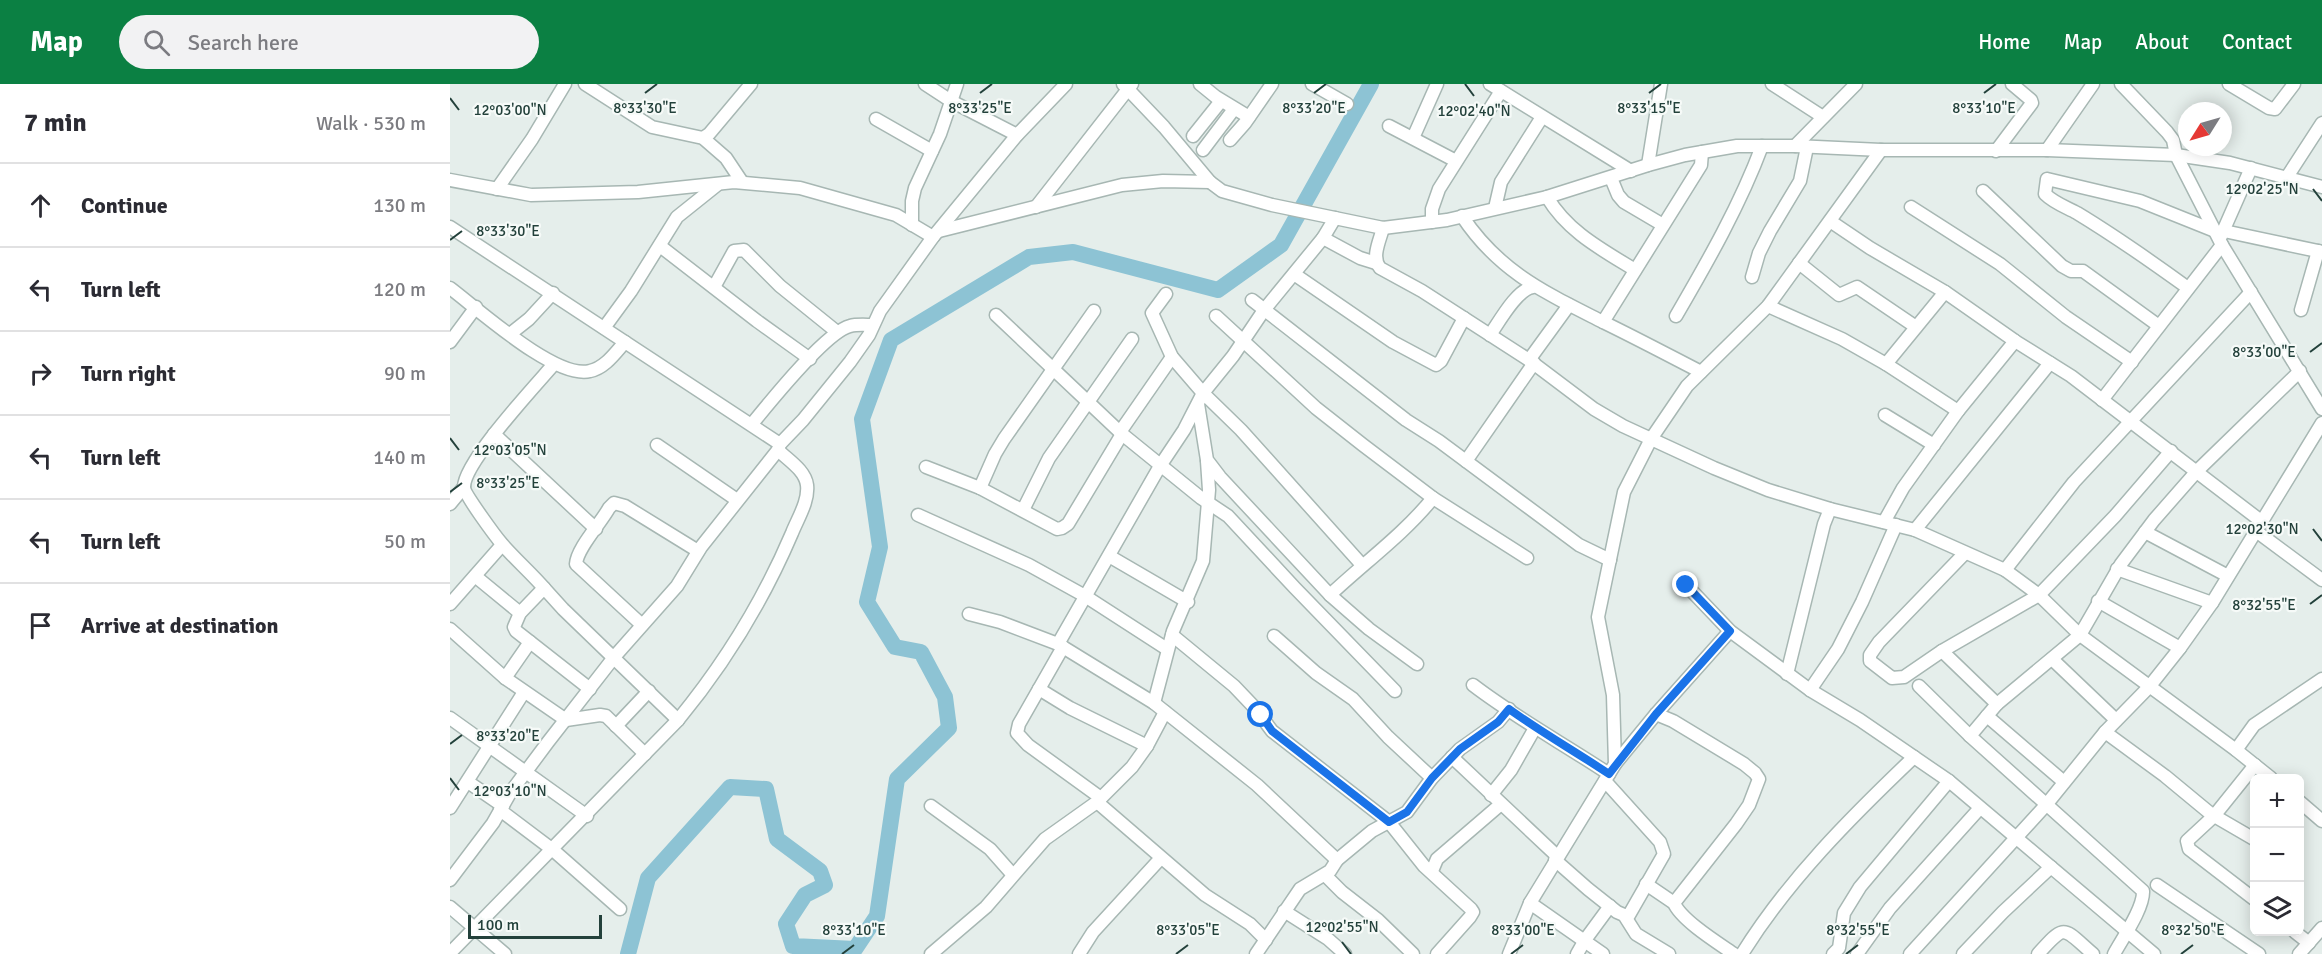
<!DOCTYPE html>
<meta charset="utf-8">
<style>
body{margin:0;font-family:Signika,sans-serif;background:#f2f2f3;color:#2b2b33}
.controls{position:absolute;right:18px;bottom:18px;display:grid;overflow:hidden;border-radius:9px;box-shadow:0 3px 15px #0003}
.controls button{width:54px;height:54px;display:grid;place-items:center;padding:0;border:0;border-bottom:2px solid #e1e1e2;background:#fff;color:#2b2b33;font:30px sans-serif}
.compass{position:absolute;left:1728px;top:18px;width:54px;height:54px;border-radius:50%;background:#fff;box-shadow:0 3px 15px #0003;rotate:233deg}
.scale{position:absolute;left:18px;bottom:15px;width:134px;box-sizing:border-box;padding-left:6px;border:3px solid #23413b;border-top:0;font-size:16px;line-height:21px;white-space:nowrap;color:#23413b;-webkit-text-stroke:4px #f6faf8;paint-order:stroke}
.stop{position:absolute;width:18px;height:18px;margin:-14px;border:4px solid #1a73e8;border-radius:50%;background:#fff}
.stop.end{background:#1a73e8;border-color:#fff;box-shadow:0 2px 6px #0008}
.list{margin:0;padding:0;list-style:none}
h2{display:flex;justify-content:space-between;align-items:center;height:78px;margin:0;padding:0 24px;font-size:26px}
h2 small{font-size:20px;font-weight:400;color:#7c7c81}
.list li{display:grid;grid-template-columns:39px 1fr auto;gap:18px;align-items:center;box-sizing:border-box;height:84px;padding:0 24px;border-top:2px solid #e1e1e2}
.list b{display:block;font-size:22px;white-space:nowrap}
.list em{font-size:20px;font-style:normal;color:#7c7c81}
.icon{flex:none;width:33px;height:33px;fill:none;stroke:currentColor;stroke-width:2;stroke-linecap:round;stroke-linejoin:round}
.map{position:relative;flex:none;width:1872px;height:870px;overflow:hidden}
header{display:flex;align-items:center;gap:36px;box-sizing:border-box;height:84px;padding:0 30px;background:#0b8043;color:#fff}
header strong{font-size:28px}
nav{display:flex;gap:33px;margin-inline-start:auto;font-size:21px}
.search{width:420px;height:54px;background:#f2f2f3;display:flex;align-items:center;gap:15px;box-sizing:border-box;padding:0 21px;border-radius:33px;color:#7c7c81;font-size:22px}
main{display:flex}
aside{flex:1;background:#fff}
.map>svg:first-child{display:block}
.lines{fill:none;stroke-linecap:round;stroke-linejoin:round}
.river{stroke:#8dc3d4;stroke-width:16}
.minor-casing{stroke:#a7b7b3;stroke-width:15}
.minor{stroke:#fff;stroke-width:12}
.route{stroke:#1a73e8;stroke-width:8}
.ticks{fill:none;stroke:#23413b;stroke-width:2}
.ticks-label{font-size:15px;text-anchor:middle;fill:#23413b;stroke:#f6faf8;stroke-width:4.5;stroke-linejoin:round;paint-order:stroke}
</style>
<header>
<strong>Map</strong>
<div class="search"><svg class="icon" aria-label="search" viewBox="0 0 24 24"><circle cx="10" cy="10" r="6"/><path d="M15 15l6 6"/></svg>Search here</div>
<nav><a>Home</a><a>Map</a><a>About</a><a>Contact</a></nav>
</header>
<main>
<aside>
<h2>7 min<small>Walk · 530 m</small></h2>
<ul class="list">
<li><svg class="icon" aria-label="ahead" viewBox="0 0 24 24"><path d="M12 20V5M6 11l6-6 6 6"/></svg><div><b>Continue</b></div><em>130 m</em></li>
<li><svg class="icon" aria-label="left" viewBox="0 0 24 24"><path d="M17 20v-9H6M10 6l-5 5 5 5"/></svg><div><b>Turn left</b></div><em>120 m</em></li>
<li><svg class="icon" aria-label="right" viewBox="0 0 24 24"><path d="M7 20v-9h11M14 6l5 5-5 5"/></svg><div><b>Turn right</b></div><em>90 m</em></li>
<li><svg class="icon" aria-label="left" viewBox="0 0 24 24"><path d="M17 20v-9H6M10 6l-5 5 5 5"/></svg><div><b>Turn left</b></div><em>140 m</em></li>
<li><svg class="icon" aria-label="left" viewBox="0 0 24 24"><path d="M17 20v-9H6M10 6l-5 5 5 5"/></svg><div><b>Turn left</b></div><em>50 m</em></li>
<li><svg class="icon" aria-label="arrive" viewBox="0 0 24 24"><path d="M6 21V4h12l-3 4 3 4H6"/></svg><div><b>Arrive at destination</b></div></li>
</ul>
</aside>
<div class="map">
<svg width="1872" height="870" viewBox="0 0 1872 870">
<rect width="100%" height="100%" fill="#e5eeeb"/>
<g class="lines">
<polyline class="river" points="178,870 198,794 280,703 316,705 327,755 370,787 375,801 355,811 336,840 343,862 405,865 427,832 447,695 499,644 495,613 471,568 445,563 417,518 430,463 412,335 441,256 579,173 623,168 768,206 831,161 921,0"/>
<g class="minor-casing">
<g id="minor">
<polyline points="135,0 202,43 253,54 276,74 292,98"/>
<polyline points="475,0 501,17 567,51"/>
<polyline points="673,0 714,43 760,98 772,107 822,121 933,144 997,136 1097,113 1198,81 1235,71 1287,62 1345,62 1431,66 1597,66 1726,71 1780,79 1872,103"/>
<polyline points="750,0 766,13 799,33"/>
<polyline points="862,0 897,20"/>
<polyline points="1040,0 1181,87"/>
<polyline points="1322,0 1373,33"/>
<polyline points="1671,0 1717,48 1723,56 1726,71 1772,161 1872,325"/>
<polyline points="1779,0 1819,24 1825,25 1844,0"/>
<polyline points="426,35 482,67"/>
<polyline points="939,42 1006,77"/>
<polyline points="743,52 771,17"/>
<polyline points="253,54 259,50 301,0"/>
<polyline points="963,54 987,0"/>
<polyline points="780,56 795,39 822,0"/>
<polyline points="1345,62 1406,0"/>
<polyline points="753,66 784,25"/>
<polyline points="1597,66 1643,0"/>
<polyline points="1546,67 1582,19 1581,16 1562,0"/>
<polyline points="1198,81 1211,0"/>
<polyline points="1837,93 1872,39"/>
<polyline points="1161,94 1168,111 1174,118 1213,141"/>
<polyline points="0,96 81,111 188,108 284,98 350,104 446,131 483,153"/>
<polyline points="47,105 82,55 115,0"/>
<polyline points="1533,107 1612,182 1621,187 1633,187 1709,242"/>
<path d="M1097 113C1118 148 1151 165 1185 186"/>
<polyline points="586,123 682,0"/>
<polyline points="1461,123 1550,180 1616,233 1682,278"/>
<polyline points="1045,124 1051,98 1092,33"/>
<path d="M1012 132C1049 188 1096 209 1153 238 1186 254 1218 271 1251 288"/>
<polyline points="1380,137 1420,164 1495,208 1565,257 1621,292 1811,437"/>
<polyline points="982,138 982,125 989,105 1051,7"/>
<polyline points="462,141 462,117 465,104 490,50 507,0"/>
<polyline points="0,143 330,360"/>
<path d="M933 144C930 156 921 173 930 184L972 207 1079 276 1144 325 1173 342 1264 384 1318 406 1380 425 1465 446 1555 486 1589 511 1630 551 1786 666 1821 694"/>
<polyline points="489,147 672,101 713,97 760,98"/>
<polyline points="1774,147 1872,168"/>
<polyline points="1771,152 1801,84"/>
<polyline points="873,154 910,174 926,179"/>
<polyline points="210,162 307,237 360,275"/>
<polyline points="1349,179 1389,211 1407,203 1466,243"/>
<polyline points="844,190 943,258 986,281 991,277 1014,234"/>
<polyline points="1302,193 1309,169 1320,147 1350,97 1357,63"/>
<polyline points="264,203 284,167 294,166 330,202 387,248"/>
<path d="M0 204C28 225 106 296 140 287 155 284 165 269 175 258"/>
<path d="M1738 204C1702 178 1665 152 1627 129 1616 123 1604 119 1595 110L1597 95 1690 117 1765 147"/>
<polyline points="716,210 702,229 722,273 753,309 791,346 912,481"/>
<polyline points="802,216 956,336 989,357 1129,461 1160,476"/>
<polyline points="1318,222 1392,255 1436,280 1508,327"/>
<polyline points="1851,226 1868,167"/>
<polyline points="546,231 672,350 751,414 778,432 845,504 945,607"/>
<polyline points="766,232 866,324 913,361 983,414 1077,474"/>
<path d="M1226 232C1258 177 1290 121 1312 62"/>
<polyline points="1153,238 1251,81 1252,68"/>
<polyline points="154,244 181,207 227,133 267,101"/>
<polyline points="60,250 79,235 103,209"/>
<path d="M1040 251C1049 238 1067 205 1083 203"/>
<polyline points="0,258 26,223"/>
<polyline points="1079,276 1119,221"/>
<polyline points="1436,280 1495,208"/>
<polyline points="1652,316 1772,161"/>
<polyline points="748,320 757,376 770,393 880,511 919,545 967,580"/>
<polyline points="1435,331 1484,361"/>
<path d="M302 340C320 318 376 248 400 242 407 240 416 241 423 241"/>
<polyline points="670,348 722,273"/>
<polyline points="44,350 146,445"/>
<polyline points="207,361 287,416"/>
<polyline points="1016,377 1084,279"/>
<polyline points="476,383 530,404 607,445 612,444 618,440 672,350"/>
<polyline points="530,404 545,370 554,355 644,227"/>
<polyline points="0,420 14,403"/>
<polyline points="573,426 599,374 682,255"/>
<polyline points="468,431 579,481 635,512 717,565"/>
<polyline points="1434,438 1453,404 1508,327 1565,257"/>
<polyline points="1465,446 1600,279"/>
<polyline points="1806,447 1872,496"/>
<polyline points="1695,448 1778,492"/>
<polyline points="1515,469 1429,558 1420,571 1420,577 1442,594 1454,593 1492,567 1589,511 1665,432 1721,367"/>
<polyline points="659,472 738,518"/>
<polyline points="1667,485 1762,519"/>
<polyline points="1555,486 1624,398 1801,208"/>
<polyline points="25,492 70,529"/>
<polyline points="1236,501 1280,547 1360,606 1410,636 1499,697 1704,870"/>
<path d="M94 504C81 489 65 475 52 460 46 453 14 410 14 403 14 378 85 302 104 280"/>
<path d="M880 511C915 478 953 451 983 414"/>
<polyline points="1648,517 1730,564"/>
<polyline points="0,520 52,461"/>
<polyline points="519,530 550,538 608,560 704,619 807,701 887,776"/>
<path d="M192 541 126 480C127 464 151 439 159 424L164 419 175 422 248 467"/>
<polyline points="0,545 55,594 116,636 150,631 156,632 195,670"/>
<polyline points="722,551 784,602 804,623 822,647 939,738 974,782 1021,825 1023,828 1020,833 987,870"/>
<polyline points="824,552 866,589 903,615 938,653 982,694"/>
<polyline points="608,560 710,382 734,346 753,309 783,272 814,226 873,154 885,134"/>
<polyline points="613,563 569,640 567,649 578,661 651,714"/>
<polyline points="1492,567 1547,620"/>
<polyline points="1602,575 1666,636"/>
<polyline points="1337,590 1374,440 1380,425"/>
<polyline points="55,594 80,558"/>
<path d="M1023 601C1066 634 1114 660 1159 690"/>
<path d="M1469 602 1520 652 1693 807C1694 824 1672 855 1664 870"/>
<polyline points="140,605 66,547 64,543 70,529 94,504 113,525 228,636"/>
<polyline points="589,605 620,624 697,662"/>
<polyline points="1360,606 1388,565 1412,518 1446,441"/>
<polyline points="704,619 723,547 753,477 759,406 757,377"/>
<polyline points="1206,630 1223,637 1294,680 1305,689 1309,695 1299,721 1286,740 1224,819"/>
<polyline points="1537,632 1614,698"/>
<polyline points="0,634 137,732"/>
<polyline points="166,642 199,607"/>
<polyline points="1655,648 1715,692 1761,730 1804,755"/>
<polyline points="1520,652 1547,620 1630,551 1671,480 1704,436 1747,387 1850,287"/>
<polyline points="1786,666 1804,641 1872,595"/>
<polyline points="1002,673 1107,772"/>
<polyline points="1165,680 1206,630 1280,547"/>
<polyline points="1155,697 1210,758 1214,770 1179,831 1174,831"/>
<polyline points="18,698 53,722"/>
<polyline points="1041,711 1061,686 1085,644"/>
<polyline points="647,718 755,811 800,840 816,856"/>
<polyline points="1850,718 1872,737"/>
<polyline points="481,722 540,765 563,791"/>
<polyline points="0,724 74,608"/>
<polyline points="50,726 103,766 170,825"/>
<polyline points="1105,776 1138,805 1167,828 1174,831 1186,850 1219,870"/>
<polyline points="982,787 987,775 1051,720"/>
<polyline points="875,791 892,808 928,836 963,870"/>
<polyline points="0,796 43,739 60,709 98,658 165,572 227,502 251,463 328,366 330,360 353,336 400,278 419,251 430,227 483,153 567,51 616,0"/>
<path d="M1196 800 1224 819C1231 836 1268 859 1284 870"/>
<polyline points="1707,801 1809,870"/>
<polyline points="1804,815 1739,765 1737,757 1764,732 1805,681"/>
<polyline points="1080,819 1153,870"/>
<polyline points="0,823 55,870"/>
<polyline points="834,827 878,855 895,870"/>
<polyline points="1845,848 1859,859"/>
<path d="M0 869 228 636C275 579 313 517 342 449 348 434 359 417 357 401 355 386 338 376 328 366"/>
<polyline points="481,870 536,823 595,755 647,718 682,683 697,662 715,628"/>
<polyline points="629,870 643,848 710,775"/>
<polyline points="806,870 850,805 880,787 887,776 922,747 957,728 982,694 1010,665 1048,638 1059,625"/>
<polyline points="1059,870 1080,819 1165,680 1163,611 1148,533 1174,408 1201,355 1237,302 1318,222 1431,66"/>
<polyline points="1127,870 1135,856 1160,822"/>
<path d="M1292 870C1338 796 1401 733 1464 673"/>
<polyline points="1383,870 1389,864 1394,829 1410,803 1499,697"/>
<polyline points="1407,870 1440,824 1530,724"/>
<polyline points="1460,870 1596,721 1655,648 1699,603 1730,564 1762,519 1872,339"/>
<polyline points="1513,870 1553,828 1601,783"/>
<path d="M1588 870C1616 839 1612 843 1643 870"/>
<polyline points="1849,870 1872,844"/>
</g>
</g>
<use href="#minor" class="minor"/>
</g>
<g class="lines">
<path class="route" d="M811 631 822 647 939 738 957 728 982 694 1010 665 1048 638 1059 625C1091 648 1126 668 1159 690L1206 630 1280 547 1236 501"/>
</g>
<path class="ticks" d="M1015 0 1024 12M195 9 207 0M530 9 542 0M864 9 876 0M1199 9 1211 0M1534 9 1546 0M0 14 9 26M1863 105 1872 117M0 156 12 147M1860 268 1872 259M0 354 9 366M0 408 12 399M1863 445 1872 457M1860 520 1872 511M0 660 12 651M0 694 9 706M892 858 901 870M392 870 404 861M726 870 738 861M1061 870 1073 861M1396 870 1408 861M1731 870 1743 861"/>
<g class="ticks-label">
<text x="195" y="29">8°33'30"E</text>
<text x="530" y="29">8°33'25"E</text>
<text x="864" y="29">8°33'20"E</text>
<text x="1199" y="29">8°33'15"E</text>
<text x="1534" y="29">8°33'10"E</text>
<text x="60" y="31">12°03'00"N</text>
<text x="1024" y="32">12°02'40"N</text>
<text x="1812" y="110">12°02'25"N</text>
<text x="58" y="152">8°33'30"E</text>
<text x="1814" y="273">8°33'00"E</text>
<text x="60" y="371">12°03'05"N</text>
<text x="58" y="404">8°33'25"E</text>
<text x="1812" y="450">12°02'30"N</text>
<text x="1814" y="526">8°32'55"E</text>
<text x="58" y="657">8°33'20"E</text>
<text x="60" y="712">12°03'10"N</text>
<text x="892" y="848">12°02'55"N</text>
<text x="404" y="851">8°33'10"E</text>
<text x="738" y="851">8°33'05"E</text>
<text x="1073" y="851">8°33'00"E</text>
<text x="1408" y="851">8°32'55"E</text>
<text x="1743" y="851">8°32'50"E</text>
</g>
</svg>
<div class="controls">
<button>+</button>
<button>−</button>
<button><svg class="icon" aria-label="layers" viewBox="0 0 24 24"><path d="M12 4l9 5-9 5-9-5zM3 14l9 5 9-5"/></svg></button>
</div>
<svg class="compass" viewBox="-18 -18 36 36"><path d="M0-13l5 13h-10z" fill="#e53935"/><path d="M0 13l5-13h-10z" fill="#7c7c81"/></svg>
<div class="scale">100 m</div>
<div class="stop" style="left:811px;top:631px"></div>
<div class="stop end" style="left:1236px;top:501px"></div>
</div>
</main>
